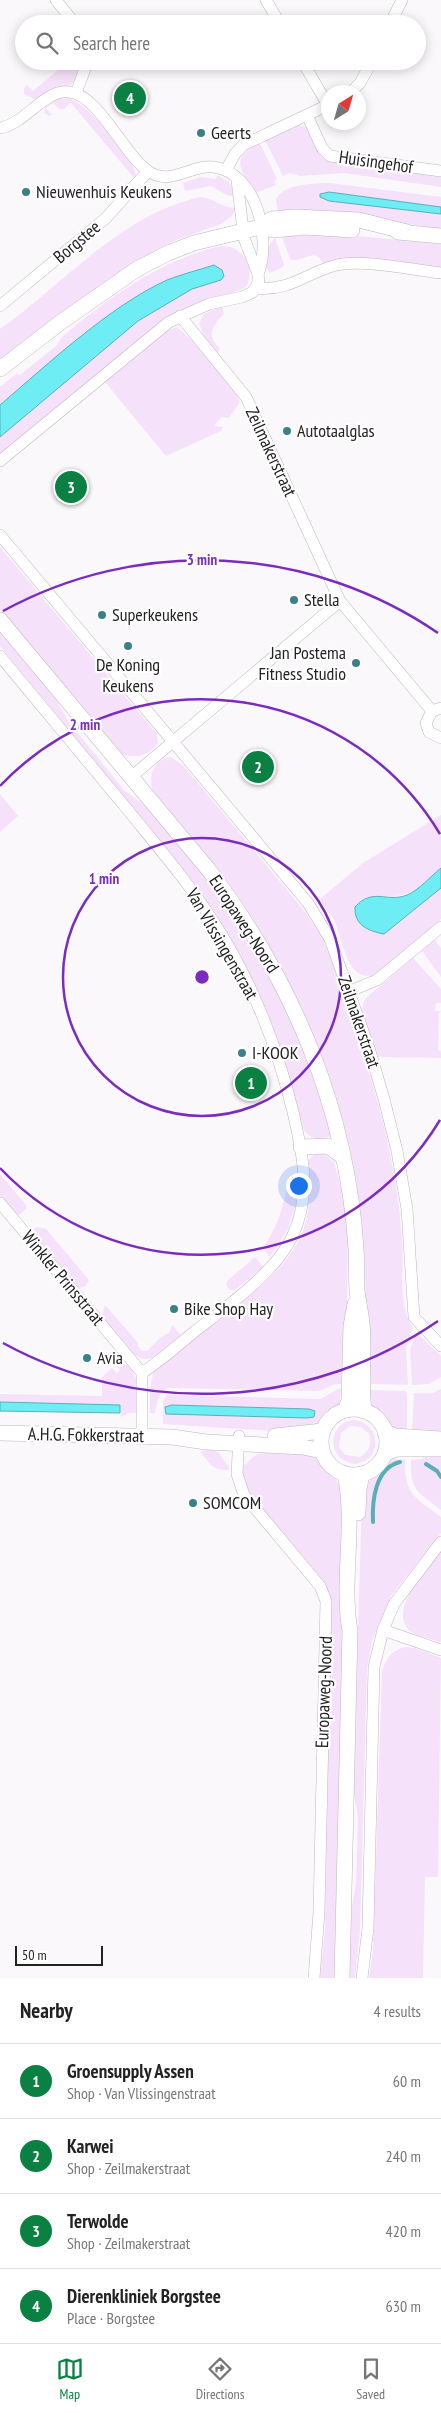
<!DOCTYPE html>
<meta charset="utf-8">
<style>
body{margin:0;font-family:"PT Sans Narrow",sans-serif;background:#f6f6f6;color:#222}
.compass{position:absolute;left:321px;top:85px;width:45px;height:45px;border-radius:50%;background:#fff;box-shadow:0 2px 12px #0003;rotate:37deg}
.scale{position:absolute;left:15px;bottom:12px;width:88px;box-sizing:border-box;padding-left:5px;border:2px solid #232223;border-top:0;font-size:14px;line-height:18px;white-space:nowrap;color:#232223;-webkit-text-stroke:4px #fff;paint-order:stroke}
.you{position:absolute;left:298px;top:1185px;width:18px;height:18px;margin:-12px;border:4px solid #fff;border-radius:50%;background:#1a73e8;box-shadow:0 0 0 8px #1a73e833}
.badge{display:grid;place-items:center;width:32px;height:32px;border-radius:50%;background:#0b8043;color:#fff;font-size:16px;font-weight:700}
.pin{position:absolute;translate:-50% -50%;border:2px solid #fff;box-shadow:0 1px 5px #0006}
.list{margin:0;padding:0;list-style:none}
h2{display:flex;justify-content:space-between;align-items:center;height:65px;margin:0;padding:0 20px;font-size:21px}
h2 small{font-size:16px;font-weight:400;color:#767676}
.list li{display:grid;grid-template-columns:32px 1fr auto;gap:15px;align-items:center;box-sizing:border-box;height:75px;padding:0 20px;border-top:1px solid #e0e0e0}
.list b{display:block;font-size:19px;white-space:nowrap}
.list p{margin:0;font-size:16px;white-space:nowrap;color:#767676}
.list em{font-size:16px;font-style:normal;color:#767676}
.icon{flex:none;width:28px;height:28px;fill:none;stroke:currentColor;stroke-width:2;stroke-linecap:round;stroke-linejoin:round}
.map{position:relative;flex:none;width:441px;height:1978px;overflow:hidden}
.search{position:absolute;background:#fff;box-shadow:0 2px 12px #0003;left:15px;right:15px;top:15px;height:55px;display:flex;align-items:center;gap:12px;box-sizing:border-box;padding:0 18px;border-radius:28px;color:#767676;font-size:19px}
.sheet{height:365px;background:#fff}
nav{display:flex;justify-content:space-around;align-items:center;box-sizing:border-box;height:70px;border-top:1px solid #e0e0e0;background:#fff;font-size:14px;color:#767676}
nav a{display:grid;justify-items:center;gap:2px}
nav .on{color:#0b8043}
.map>svg:first-child{display:block}
.green{fill:#f6e1fa;fill-rule:evenodd}
.water{fill:#6fedf5;stroke:#58b0b6}
.lines{fill:none;stroke-linecap:round;stroke-linejoin:round}
.stream{stroke:#58b0b6;stroke-width:4}
.street-casing{stroke:#bbb7bb;stroke-width:12}
.secondary-casing{stroke:#bbb7bb;stroke-width:16}
.street{stroke:#fff;stroke-width:11}
.secondary{stroke:#fff;stroke-width:15}
.ring{fill:none;stroke:#7b2cbf;stroke-width:2.5}
.poi-dot{fill:#398186;stroke:#fff;stroke-width:2}
.labels{text-anchor:middle;stroke-width:4.5;stroke-linejoin:round;paint-order:stroke}
.poi-label{font-size:18px;fill:#232223;stroke:#fff;text-anchor:start}
.street-label{font-size:18px;fill:#232223;stroke:#fff}
.centre{fill:#7b2cbf;stroke:#fff;stroke-width:2.5}
.ring-label{font-size:15px;text-anchor:middle;font-weight:bold;fill:#7b2cbf;stroke:#fff;stroke-width:4.5;stroke-linejoin:round;paint-order:stroke}
</style>
<div class="map">
<svg width="441" height="1978" viewBox="0 0 441 1978">
<rect width="100%" height="100%" fill="#fbf8fc"/>
<g class="green">
<polygon points="69,61 83,61 75,81 71,85 50,89 36,100 24,94 24,88 27,85 33,91"/>
<path d="M68 98C85 101 138 161 136 177L127 186 126 184 134 178 71 103 64 109H60L53 103 46 108 52 115 49 116 44 112 45 107 57 99Z"/>
<polygon points="298,125 307,127 329,160 441,176 441,187 344,173 300,176 289,173 283,176 265,140"/>
<path d="M260 143 277 179 274 181 276 185 255 193C241 170 228 158 260 143Z"/>
<polygon points="217,175 229,182 236,197 227,195 211,186 185,191 183,183 200,177 216,179"/>
<path d="M330 183 441 197V207L329 192 321 193 323 196 441 214V229L386 221 278 213 276 199C283 184 315 183 330 183Z"/>
<path d="M200 197C214 198 222 208 236 208L232 216 221 224 171 242 132 263 0 365V329C64 284 120 215 200 197Z"/>
<path d="M317 232 441 244V268L344 259 323 263C314 246 302 264 290 259L281 234Z"/>
<path d="M275 238 284 264 283 267 270 273C262 264 266 246 275 238Z"/>
<path d="M220 246C242 244 257 268 246 287L232 293 210 298 162 322 0 454V437L138 321 192 289 221 280 155 287 109 316 0 405V387L16 374 20 375 56 346 62 337C109 297 159 261 220 246Z"/>
<path d="M222 306 224 314C212 326 206 336 220 348L218 353 204 336 199 324 204 314Z"/>
<path d="M176 327C189 334 237 389 240 402L229 418 221 417 214 426 223 427 221 431 166 456 105 382 163 333Z"/>
<path d="M0 547 157 734 158 744C147 756 137 759 121 754L0 610Z"/>
<path d="M0 629 54 696 69 722 124 790 152 811 223 899 278 991 309 1061 332 1135C320 1143 312 1140 303 1129 292 1088 282 1046 265 1007 227 921 174 856 115 786 77 739 38 692 0 646Z"/>
<path d="M171 757 183 765 302 908 323 939 331 959C363 1051 397 1144 402 1243 404 1269 398 1306 413 1328L406 1348 408 1385 371 1384V1374H366C365 1325 367 1275 362 1227 351 1119 311 1011 253 919 225 873 188 833 153 791 148 777 153 759 171 757Z"/>
<polygon points="0,794 18,816 0,832"/>
<path d="M441 815V868C414 890 413 898 377 896L360 924 374 932 384 934 441 888V919L379 972C349 990 343 941 335 922 331 913 322 906 320 899L363 863Z"/>
<polygon points="434,939 441,948 441,977 422,951"/>
<path d="M413 958 441 989V1003H436L435 1011H441L439 1013 438 1050 441 1051V1058L378 1057C371 1040 355 1015 366 998Z"/>
<path d="M321 1152 334 1162 343 1194 348 1239 346 1375H341V1384C331 1383 325 1391 315 1391L167 1388C157 1395 158 1401 155 1413H150V1388L154 1370C176 1353 198 1336 220 1319 253 1292 292 1267 305 1224 311 1203 310 1181 309 1160L314 1154Z"/>
<polygon points="0,1174 26,1205 26,1209 19,1215 16,1215 0,1196"/>
<path d="M286 1191 293 1194 297 1200 288 1229 270 1257 263 1248C275 1230 282 1213 286 1191Z"/>
<polygon points="37,1227 46,1229 89,1280 86,1286 79,1288 35,1235 32,1231"/>
<polygon points="255,1257 263,1267 235,1290 230,1290 226,1285 227,1281"/>
<path d="M105 1305 139 1344 137 1345 142 1351H147L161 1337 169 1333 172 1325 181 1335C168 1346 152 1368 135 1355L102 1316Z"/>
<polygon points="418,1334 441,1356 441,1377 429,1384 412,1385 410,1349 415,1336"/>
<polygon points="115,1364 118,1367 128,1364 137,1380 137,1411 135,1413 129,1413 121,1417 120,1405 0,1402 0,1394 102,1396 102,1379 101,1378 112,1368 117,1373 120,1370"/>
<polygon points="338,1389 341,1389 340,1400 342,1403 319,1426 273,1431 163,1424 163,1401 167,1395 321,1399"/>
<polygon points="441,1389 441,1434 424,1435 424,1430 412,1430 414,1393 433,1393"/>
<path d="M370 1390 406 1391 407 1395V1430C387 1428 379 1420 369 1403H370Z"/>
<path d="M352 1420C381 1421 384 1460 356 1464 328 1462 325 1426 352 1420ZM350 1426 361 1427 369 1434C372 1444 369 1452 360 1457L345 1455 339 1447 341 1433Z"/>
<path d="M206 1446 219 1453 227 1465 229 1464V1470C211 1470 212 1465 200 1452L205 1450Z"/>
<path d="M302 1450C323 1461 338 1476 344 1499L342 1694 334 1978H320L325 1930 331 1600 323 1580 247 1490 242 1477 244 1464 246 1465C256 1447 284 1451 302 1450Z"/>
<path d="M423 1454 441 1457V1510C418 1491 410 1492 411 1460L423 1459Z"/>
<path d="M395 1457 397 1460 405 1459C404 1495 415 1497 441 1517V1533L391 1596 372 1641 367 1669 360 1930 355 1978H349L350 1919 356 1883 358 1819 353 1786 362 1498C367 1480 378 1467 395 1457Z"/>
<path d="M441 1551V1642C432 1639 418 1637 411 1632 386 1611 427 1569 441 1551Z"/>
<path d="M406 1647 415 1648 441 1658 438 1877H425L423 1978H369L373 1951 382 1671C387 1658 391 1650 406 1647Z"/>
</g>
<g class="water">
<polygon points="329,192 441,207 441,214 329,201 320,197 320,194"/>
<path d="M214 265 222 270 224 276 221 280 192 289 138 321 0 437V405C48 364 110 306 167 280 182 274 199 270 214 265Z"/>
<path d="M441 868V888L384 934C368 931 354 925 355 907 373 887 387 903 407 895 419 890 431 876 441 868Z"/>
<polygon points="0,1402 120,1405 120,1413 0,1411"/>
<polygon points="172,1405 309,1409 315,1411 314,1417 307,1418 166,1414 165,1407"/>
</g>
<g class="lines">
<g class="stream">
<polyline points="426,1464 437,1471 441,1477"/>
<path d="M373 1522C372 1501 375 1468 400 1462"/>
</g>
<g class="street-casing">
<g id="street">
<polyline points="56,0 75,24"/>
<polyline points="266,0 280,24"/>
<polyline points="390,24 402,0"/>
<polyline points="302,61 328,105"/>
<polyline points="351,92 360,83 372,61"/>
<polyline points="76,93 88,61"/>
<polyline points="307,115 322,148 330,156 441,171"/>
<path d="M0 128C27 123 44 89 69 92 98 94 124 155 148 171 171 187 190 164 214 167 257 173 272 239 258 274"/>
<polyline points="226,170 235,154 243,145 328,105"/>
<path d="M256 288C290 292 307 272 337 265 364 259 412 270 441 273"/>
<polyline points="0,306 106,218 148,171"/>
<polyline points="0,461 169,322 209,304 242,297 253,292 259,281 258,274 244,238 237,180"/>
<polyline points="0,535 308,903 330,939 369,1048 384,1099 397,1151 407,1209 414,1317 441,1346"/>
<polyline points="340,601 432,711"/>
<path d="M0 656C42 707 85 758 127 809 157 846 188 882 213 921 251 979 277 1046 293 1112 303 1155 312 1195 292 1237 274 1274 226 1307 194 1332 177 1346 160 1361 142 1373"/>
<polyline points="441,708 432,711 426,723 429,732 441,738"/>
<polyline points="131,777 340,601 246,397 180,316"/>
<polyline points="350,991 377,980 441,927"/>
<polyline points="0,1203 142,1373 142,1436"/>
<polyline points="239,1436 237,1474 244,1495 320,1586 326,1601 319,1912 314,1978"/>
<polyline points="383,1630 441,1650"/>
<polyline points="362,1978 368,1928 374,1667 383,1630 394,1604 441,1542"/>
</g>
</g>
<g class="secondary-casing">
<g id="secondary">
<polyline points="260,227 274,230 305,227 352,230"/>
<polyline points="398,232 441,236"/>
<polyline points="0,369 61,322 137,269 168,253 194,243 260,227 272,219 295,217 359,220 407,232"/>
<path d="M0 620 208 869C292 979 347 1109 356 1248 357 1262 356 1276 357 1290 358 1301 361 1312 362 1324 365 1353 360 1382 364 1411"/>
<polyline points="301,1147 328,1146 343,1157"/>
<circle cx="354" cy="1442" r="33"/>
<polyline points="346,1410 349,1400 351,1326 355,1304"/>
<polyline points="385,1432 395,1436 441,1439"/>
<polyline points="0,1433 172,1437 206,1442 303,1447 322,1451"/>
<polyline points="275,1436 323,1431"/>
<polyline points="385,1453 397,1449 441,1449"/>
<polyline points="358,1513 359,1489 362,1474"/>
<path d="M342 1978 350 1631C341 1579 356 1526 345 1474"/>
</g>
</g>
<use href="#street" class="street"/>
<use href="#secondary" class="secondary"/>
</g>
<g class="ring">
<circle cx="202" cy="977" r="139"/>
<path d="M440 1120A278 278 0 0 1 0 1168M0 786A278 278 0 0 1 440 834"/>
<path d="M438 1321A417 417 0 0 1 3 1343M3 611A417 417 0 0 1 438 633"/>
</g>
<g class="poi-dot">
<circle cx="201" cy="133" r="5"/>
<circle cx="26" cy="192" r="5"/>
<circle cx="287" cy="431" r="5"/>
<circle cx="294" cy="600" r="5"/>
<circle cx="102" cy="615" r="5"/>
<circle cx="128" cy="646" r="5"/>
<circle cx="356" cy="663" r="5"/>
<circle cx="242" cy="1053" r="5"/>
<circle cx="174" cy="1309" r="5"/>
<circle cx="87" cy="1358" r="5"/>
<circle cx="193" cy="1503" r="5"/>
</g>
<g class="labels">
<g class="poi-label">
<text x="211" y="139">Geerts</text>
<text x="36" y="198">Nieuwenhuis Keukens</text>
<text x="297" y="437">Autotaalglas</text>
<text x="304" y="606">Stella</text>
<text x="112" y="621">Superkeukens</text>
<text x="346" y="659" text-anchor="end">Jan Postema<tspan x="346" dy="21">Fitness Studio</tspan></text>
<text x="128" y="671" text-anchor="middle">De Koning<tspan x="128" dy="21">Keukens</tspan></text>
<text x="252" y="1059">I-KOOK</text>
<text x="184" y="1315">Bike Shop Hay</text>
<text x="97" y="1364">Avia</text>
<text x="203" y="1509">SOMCOM</text>
</g>
<g class="street-label">
<text transform="translate(376 162) rotate(8)" y="6">Huisingehof</text>
<text transform="translate(77 242) rotate(-40)" y="6">Borgstee</text>
<text transform="translate(271 452) rotate(65)" y="6">Zeilmakerstraat</text>
<text transform="translate(244 924) rotate(57)" y="6">Europaweg-Noord</text>
<text transform="translate(222 944) rotate(60)" y="6">Van Vlissingenstraat</text>
<text transform="translate(359 1022) rotate(71)" y="6">Zeilmakerstraat</text>
<text transform="translate(63 1278) rotate(50)" y="6">Winkler Prinsstraat</text>
<text transform="translate(86 1435) rotate(1)" y="6">A.H.G. Fokkerstraat</text>
<text transform="translate(324 1692) rotate(-88)" y="6">Europaweg-Noord</text>
</g>
</g>
<circle cx="202" cy="977" r="8" class="centre"/>
<g class="ring-label">
<text x="202" y="565">3 min</text>
<text x="85" y="730">2 min</text>
<text x="104" y="884">1 min</text>
</g>
</svg>
<svg class="compass" viewBox="-18 -18 36 36"><path d="M0-13l5 13h-10z" fill="#e53935"/><path d="M0 13l5-13h-10z" fill="#767676"/></svg>
<div class="scale">50 m</div>
<div class="you"></div>
<div class="pin badge" style="left:251px;top:1083px">1</div>
<div class="pin badge" style="left:258px;top:767px">2</div>
<div class="pin badge" style="left:71px;top:487px">3</div>
<div class="pin badge" style="left:130px;top:98px">4</div>
<div class="search"><svg class="icon" aria-label="search" viewBox="0 0 24 24"><circle cx="10" cy="10" r="6"/><path d="M15 15l6 6"/></svg>Search here</div>
</div>
<section class="sheet">
<h2>Nearby<small>4 results</small></h2>
<ul class="list">
<li><span class="badge">1</span><div><b>Groensupply Assen</b><p>Shop · Van Vlissingenstraat</p></div><em>60 m</em></li>
<li><span class="badge">2</span><div><b>Karwei</b><p>Shop · Zeilmakerstraat</p></div><em>240 m</em></li>
<li><span class="badge">3</span><div><b>Terwolde</b><p>Shop · Zeilmakerstraat</p></div><em>420 m</em></li>
<li><span class="badge">4</span><div><b>Dierenkliniek Borgstee</b><p>Place · Borgstee</p></div><em>630 m</em></li>
</ul>
</section>
<nav>
<a class="on"><svg class="icon" aria-label="map" viewBox="0 0 24 24"><path d="M3 6l6-2 6 2 6-2v14l-6 2-6-2-6 2zM9 4v14M15 6v14"/></svg>Map</a>
<a><svg class="icon" aria-label="directions" viewBox="0 0 24 24"><path d="M12 3l9 9-9 9-9-9zM9 14v-3h6M13 9l2 2-2 2"/></svg>Directions</a>
<a><svg class="icon" aria-label="saved" viewBox="0 0 24 24"><path d="M7 4h10v16l-5-4-5 4z"/></svg>Saved</a>
</nav>
